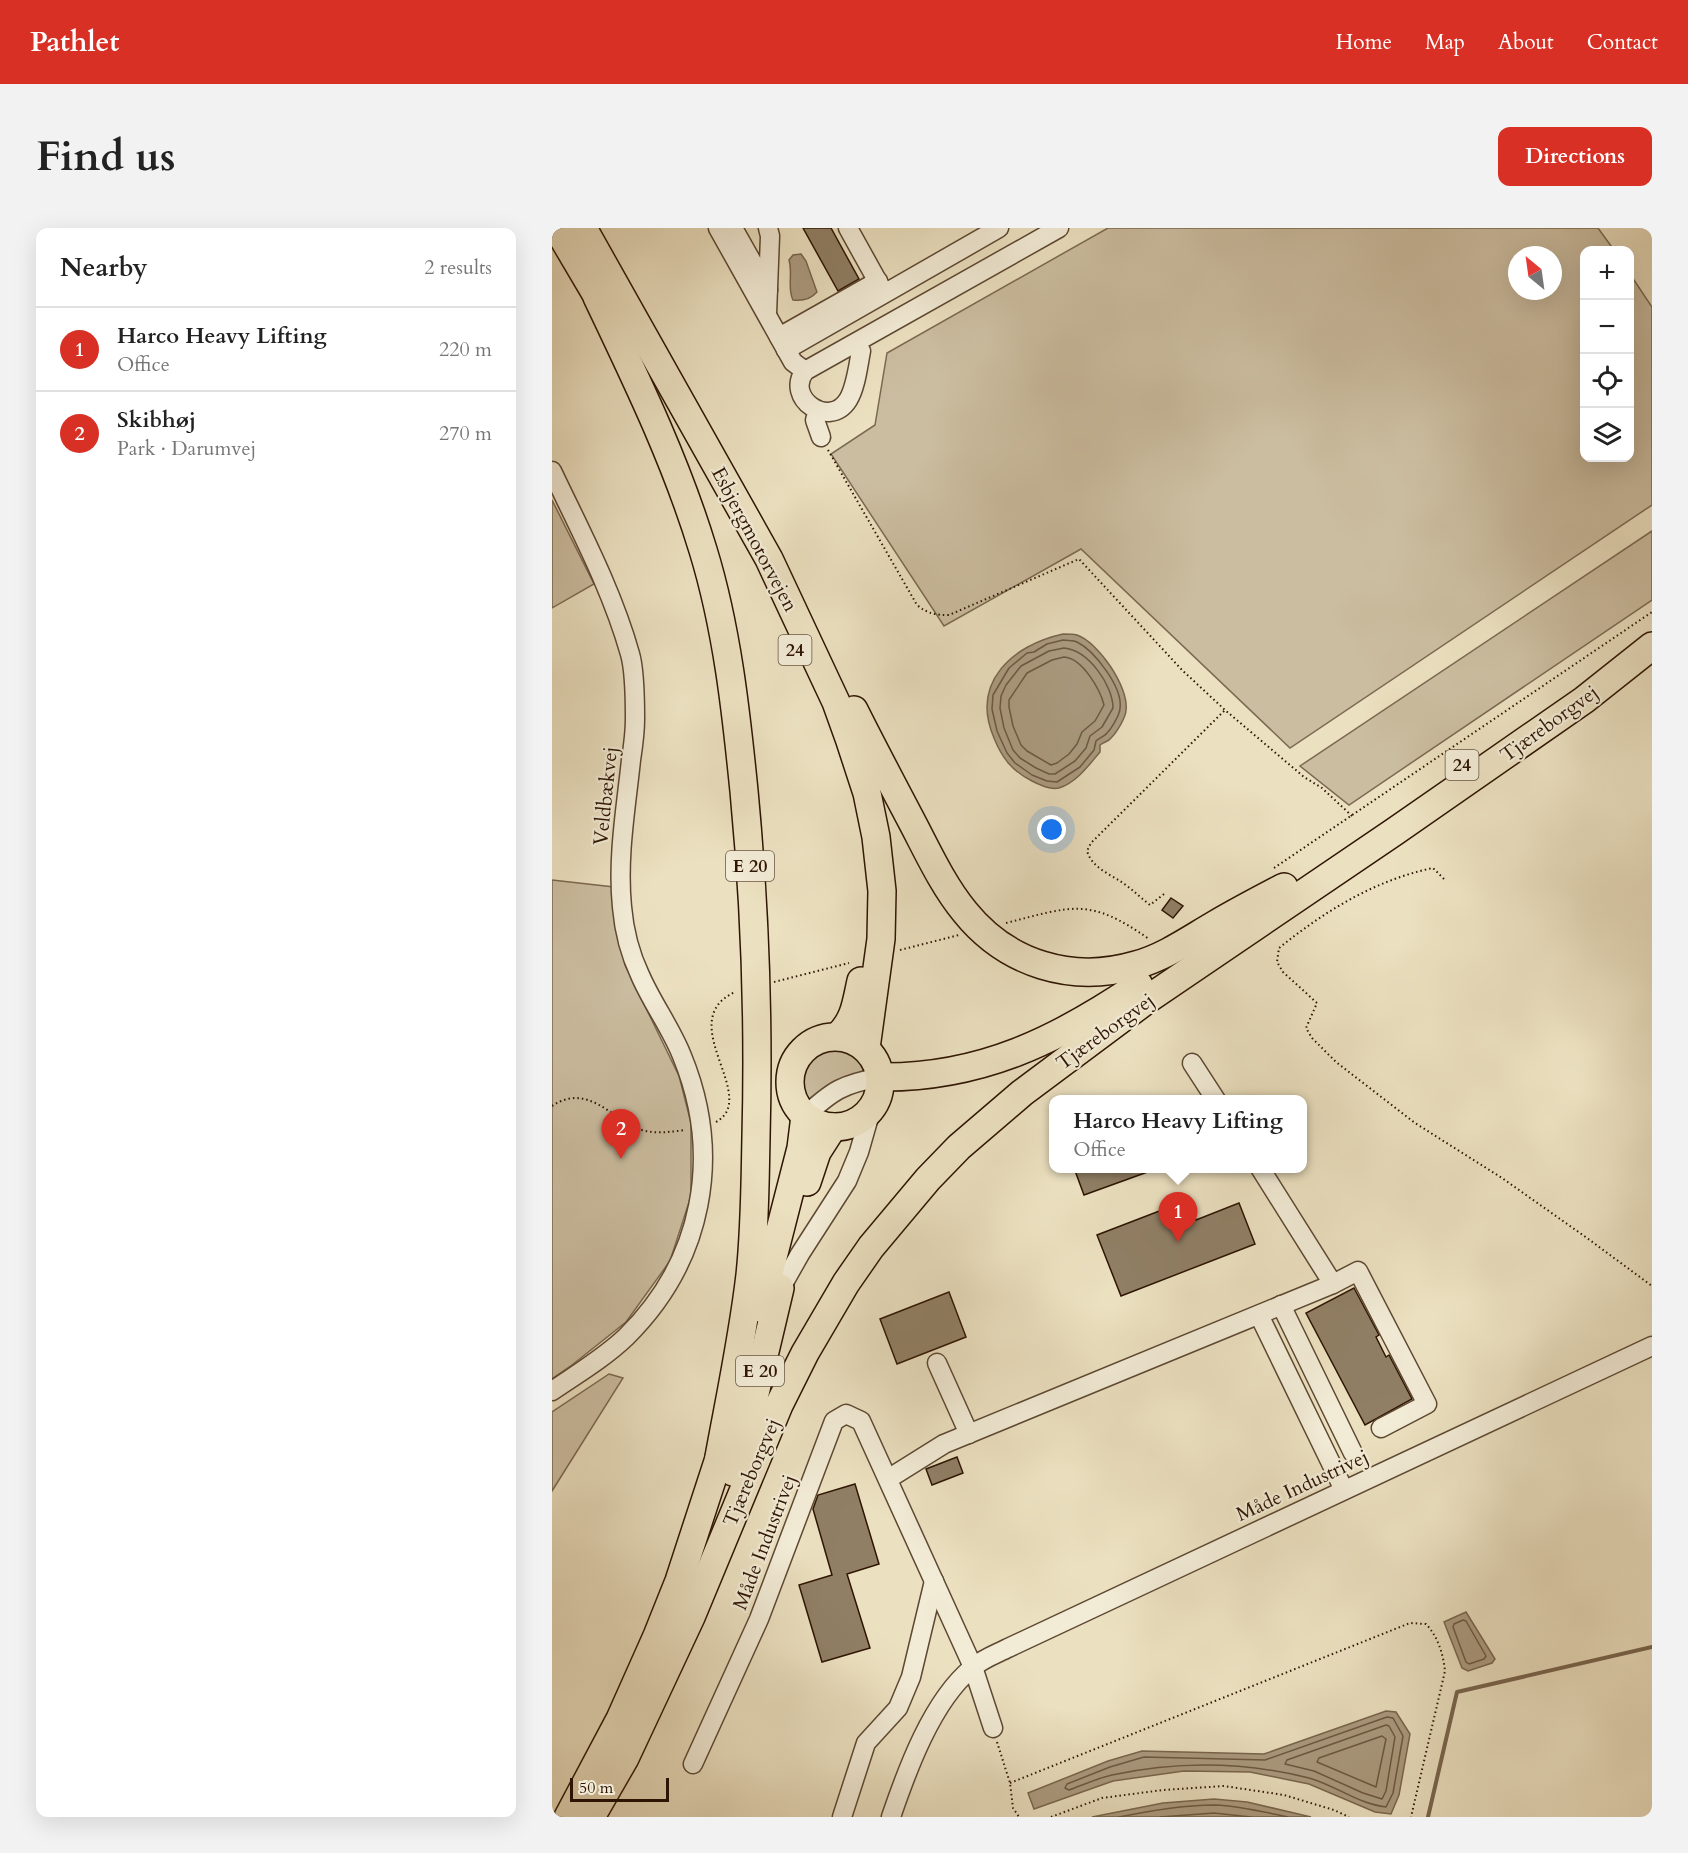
<!DOCTYPE html>
<meta charset="utf-8">
<style>
body{margin:0;font-family:Cardo,serif;background:#f2f2f2;color:#222}
.controls{position:absolute;right:18px;top:18px;display:grid;overflow:hidden;border-radius:12px;box-shadow:0 6px 24px #0002}
.controls button{width:54px;height:54px;display:grid;place-items:center;padding:0;border:0;border-bottom:2px solid #e0e0e0;background:#fff;color:#222;font:30px sans-serif}
.compass{position:absolute;left:956px;top:18px;width:54px;height:54px;border-radius:50%;background:#fff;box-shadow:0 6px 24px #0002;rotate:331deg}
.scale{position:absolute;left:18px;bottom:15px;width:99px;box-sizing:border-box;padding-left:6px;border:3px solid #2e1503;border-top:0;font-size:16px;line-height:21px;white-space:nowrap;color:#2e1503;-webkit-text-stroke:4px #f2ebd6;paint-order:stroke}
.you{position:absolute;left:500px;top:602px;width:21px;height:21px;margin:-15px;border:4px solid #fff;border-radius:50%;background:#1a73e8;box-shadow:0 0 0 9px #1a73e833}
.badge{display:grid;place-items:center;width:39px;height:39px;border-radius:50%;background:#d93025;color:#fff;font-size:20px;font-weight:700}
.pin{position:absolute;translate:-50% -50px;filter:drop-shadow(0 2px 3px #0008)}
.pin::after{content:'';position:absolute;top:32px;width:21px;height:18px;background:inherit;clip-path:polygon(0 0,100% 0,50% 100%)}
.popup{position:absolute;left:497px;top:867px;width:258px;height:78px;box-sizing:border-box;display:grid;place-content:center;border-radius:12px;background:#fff;filter:drop-shadow(0 2px 4px #0005);font-size:20px;white-space:nowrap;color:#767676}
.popup b{font-size:22px;color:#222}
.popup::after{content:'';position:absolute;left:50%;top:100%;margin-left:-12px;border:12px solid transparent;border-top-color:#fff}
.list{margin:0;padding:0;list-style:none}
h2{display:flex;justify-content:space-between;align-items:center;height:78px;margin:0;padding:0 24px;font-size:26px}
h2 small{font-size:20px;font-weight:400;color:#767676}
.list li{display:grid;grid-template-columns:39px 1fr auto;gap:18px;align-items:center;box-sizing:border-box;height:84px;padding:0 24px;border-top:2px solid #e0e0e0}
.list b{display:block;font-size:22px;white-space:nowrap}
.list p{margin:0;font-size:20px;white-space:nowrap;color:#767676}
.list em{font-size:20px;font-style:normal;color:#767676}
.icon{flex:none;width:33px;height:33px;fill:none;stroke:currentColor;stroke-width:2;stroke-linecap:round;stroke-linejoin:round}
.map{position:relative;flex:none;width:1100px;height:1589px;overflow:hidden;border-radius:12px}
header{display:flex;align-items:center;gap:36px;box-sizing:border-box;height:84px;padding:0 30px;background:#d93025;color:#fff}
header strong{font-size:28px}
nav{display:flex;gap:33px;margin-inline-start:auto;font-size:21px}
.intro{display:flex;align-items:center;justify-content:space-between;box-sizing:border-box;height:144px;padding:0 36px}
h1{margin:0;font-size:42px}
.button{padding:15px 27px;border-radius:12px;background:#d93025;color:#fff;font-size:21px;font-weight:700}
main{display:flex;gap:36px;padding:0 36px}
aside{flex:1;background:#fff;border-radius:12px;box-shadow:0 6px 24px #0002}
.map>svg:first-child{display:block}
.green{fill:#cbbda0;stroke:#7c6952;stroke-width:1.5;fill-rule:evenodd}
.water{fill:#ab9b80;stroke:#79654e;stroke-width:1.5}
.lines{fill:none;stroke-linecap:round;stroke-linejoin:round}
.shore{stroke:#6c5842;stroke-width:1.5}
.stream{stroke:#79654e;stroke-width:4}
.building{fill:#907f65;stroke:#2e1503;stroke-width:1.5}
.minor-casing{stroke:#5d4832;stroke-width:21}
.highway-casing{stroke:#2e1503;stroke-width:30}
.path{stroke:#2e1503;stroke-width:2;stroke-dasharray:1.5 3;stroke-linecap:butt}
.minor{stroke:#f2ebd6;stroke-width:18}
.highway{stroke:#ebe0c0;stroke-width:27}
.labels{text-anchor:middle;stroke-width:4.5;stroke-linejoin:round;paint-order:stroke}
.shield{fill:#f2ebd6;stroke:#695542;stroke-width:1.5}
.shield-label{font-size:18px;font-weight:bold;fill:#2e1503}
.street-label{font-size:20px;fill:#2e1503;stroke:#f2ebd6}
</style>
<header>
<strong>Pathlet</strong>
<nav><a>Home</a><a>Map</a><a>About</a><a>Contact</a></nav>
</header>
<div class="intro"><h1>Find us</h1><a class="button">Directions</a></div>
<main>
<aside>
<h2>Nearby<small>2 results</small></h2>
<ul class="list">
<li><span class="badge">1</span><div><b>Harco Heavy Lifting</b><p>Office</p></div><em>220 m</em></li>
<li><span class="badge">2</span><div><b>Skibhøj</b><p>Park · Darumvej</p></div><em>270 m</em></li>
</ul>
</aside>
<div class="map">
<svg width="1100" height="1589" viewBox="0 0 1100 1589">
<rect width="100%" height="100%" fill="#ebe0c0"/>
<filter id="stains"><feTurbulence type="fractalNoise" baseFrequency=".00333" numOctaves="4"/><feColorMatrix values="0 0 0 0 .2 0 0 0 0 .09 0 0 0 0 .02 0 0 0 .5 -.17"/></filter>
<radialGradient id="worn" r=".72"><stop offset=".6" stop-color="#630" stop-opacity="0"/><stop offset="1" stop-color="#630" stop-opacity=".3"/></radialGradient>
<g class="green">
<path d="M556 0H1046L1062 22H1032V230H1078V46L1100 79V277L738 520 529 321 392 398 279 226 323 197 335 125ZM965 27H1001V63H965Z"/>
<polygon points="0,272 42,356 0,380"/>
<polygon points="1100,303 1100,372 797,577 748,538"/>
<polygon points="0,652 62,659 73,737 127,848 139,895 139,968 118,1033 74,1094 20,1137 0,1151"/>
<path d="M285 820C296 822 304 826 311 835V848L266 866 256 873C242 846 255 823 285 820Z"/>
<polygon points="57,1146 71,1150 0,1263 0,1184"/>
</g>
<g class="water">
<path d="M249 26 254 33 265 64C259 71 250 73 241 72 235 61 241 46 237 32L241 27Z"/>
<path d="M511 406C515 406 521 406 525 407 546 414 577 459 574 482 574 489 565 504 559 510 557 513 552 514 548 517V524C537 537 524 555 507 560 498 562 488 557 480 553 460 543 450 530 442 510 418 454 461 417 511 406Z"/>
<polygon points="914,1384 943,1431 940,1435 916,1443 910,1440 892,1394"/>
<polygon points="834,1483 844,1484 858,1506 847,1567 839,1586 823,1584 757,1556 698,1544 632,1543 561,1553 482,1581 476,1565 556,1533 590,1523 712,1526"/>
<polygon points="662,1571 695,1574 759,1589 540,1589 611,1575"/>
</g>
<g class="lines">
<g class="shore">
<path d="M511 412C516 413 521 412 525 414 543 423 571 460 568 480 568 486 560 500 555 505 553 508 547 510 544 513L542 522 528 539 505 554 495 553 480 547 463 535 455 525 445 503 440 481 441 467 457 440 475 425 482 424 495 416Z"/>
<path d="M512 420C536 422 561 457 561 480L550 499 538 508 534 520 523 533 503 546H497L484 540 468 530 461 522 452 500 448 480 449 468 454 457 469 438 497 423Z"/>
<path d="M512 429C530 430 548 461 552 477L543 493 530 504 525 516 517 526 505 535 499 537 475 523 469 517 461 498 457 479V472L475 445 500 432Z"/>
<polygon points="911,1392 914,1393 934,1428 932,1431 917,1436 914,1434 901,1399 902,1396"/>
<path d="M835 1489 841 1490 851 1508 841 1565 834 1579C806 1576 783 1557 757 1550 693 1534 625 1533 560 1547 546 1550 531 1557 517 1562L513 1560 515 1556 558 1539 592 1529 713 1532Z"/>
<polygon points="834,1497 837,1498 843,1509 834,1563 830,1571 811,1565 762,1543 733,1536 735,1532"/>
<polygon points="830,1508 834,1511 824,1559 765,1534 767,1530"/>
<path d="M567 1589C598 1583 631 1577 663 1577 688 1578 712 1584 736 1589"/>
<polyline points="608,1589 662,1585 699,1589"/>
</g>
<polyline class="stream" points="876,1589 905,1464 1100,1419"/>
</g>
<g class="building">
<polygon points="251,0 279,0 307,51 286,63"/>
<polygon points="619,670 631,678 621,690 610,682"/>
<polygon points="522,940 600,940 601,942 532,967"/>
<polygon points="636,972 644,992 687,975 703,1016 569,1068 545,1007"/>
<polygon points="802,1060 827,1107 824,1109 834,1129 837,1127 860,1171 813,1197 754,1085"/>
<polygon points="397,1064 414,1109 345,1136 328,1091"/>
<polygon points="405,1229 411,1245 380,1257 374,1241"/>
<polygon points="303,1256 327,1336 295,1346 318,1420 270,1434 247,1357 280,1347 261,1281 266,1267"/>
</g>
<g class="lines">
<g class="minor-casing">
<g id="minor">
<polyline points="166,0 241,134 253,143"/>
<polyline points="181,0 216,62"/>
<polyline points="296,0 331,63"/>
<polyline points="215,86 218,8 216,0"/>
<polyline points="227,109 326,53"/>
<path d="M304 115 309 123C306 138 304 159 296 172 277 202 232 169 253 143L507 0"/>
<polyline points="234,122 447,0"/>
<polyline points="266,183 263,192 269,209"/>
<path d="M0 243C28 302 60 362 78 426 83 443 83 472 83 491 83 505 81 519 79 532 74 580 65 630 70 679 72 702 78 726 88 747 100 775 119 800 130 828 171 928 151 1033 74 1109 52 1130 25 1146 0 1163"/>
<polyline points="640,835 664,872"/>
<path d="M253 888C281 862 291 856 329 849"/>
<polyline points="781,1056 806,1043 875,1176 829,1200"/>
<polyline points="226,1065 248,1026 295,953 307,924 319,882"/>
<polyline points="729,1077 801,1225"/>
<polyline points="707,1087 792,1262"/>
<polyline points="385,1135 417,1206"/>
<polyline points="336,1251 392,1216 781,1056 708,940"/>
<polyline points="141,1536 207,1391 282,1193 294,1186 309,1193 421,1439 441,1500"/>
<polyline points="290,1589 314,1515 346,1480 359,1449 382,1353"/>
<path d="M339 1589C355 1542 380 1473 420 1440 430 1431 444 1426 456 1420L1100 1118"/>
</g>
</g>
<g class="highway-casing">
<g id="highway">
<polyline points="5,0 54,83"/>
<polyline points="31,0 217,331 284,474 298,513 315,565 324,609 330,663 329,711 314,820"/>
<path d="M45 69C85 153 124 233 151 322 175 400 184 483 192 563 203 678 207 794 204 909 203 955 203 1001 198 1047 191 1108 178 1169 167 1229"/>
<path d="M302 482C320 518 339 554 358 590 375 622 390 656 413 684 455 736 520 756 584 737 613 729 638 711 664 696 686 683 709 671 732 659"/>
<path d="M286 808C303 792 304 775 309 753"/>
<circle cx="283" cy="854" r="45"/>
<path d="M329 849C429 850 506 812 587 757"/>
<polyline points="255,954 265,924 281,899"/>
<polyline points="208,1080 249,920 253,888"/>
<polyline points="181,1244 197,1191 228,1060"/>
<polyline points="16,1589 68,1491 105,1408 127,1353 173,1212"/>
<polyline points="39,1589 73,1530 139,1389 227,1177 253,1125 294,1055 319,1019 376,951 407,919 470,865 596,771 842,604 1032,472 1100,418"/>
</g>
</g>
<g class="path">
<path d="M276 222 365 377C376 386 384 387 397 387L527 331 630 442 673 482 752 549 770 560 800 588"/>
<polyline points="722,640 1100,384"/>
<path d="M892 651 881 640C823 652 773 683 727 720L725 734 731 744 765 775 754 800 760 810 784 834 863 895 950 950 1035 1010 1100 1058"/>
<path d="M612 666 598 677C589 670 581 662 571 655 558 646 540 640 535 623L539 615 673 482"/>
<path d="M454 695C521 678 537 669 597 711"/>
<polyline points="348,722 407,707"/>
<polyline points="222,754 297,735"/>
<path d="M0 878C36 854 59 891 90 902 104 906 118 904 133 902"/>
<path d="M164 894C209 869 120 793 183 764"/>
<polyline points="445,1514 458,1555 461,1580 467,1589"/>
<path d="M458 1555 858 1395 874 1396C886 1409 891 1425 893 1443L859 1589"/>
<polyline points="499,1589 550,1570 611,1562 672,1558 732,1567 782,1582 797,1589"/>
</g>
<use href="#minor" class="minor"/>
<use href="#highway" class="highway"/>
</g>
<g class="labels">
<g class="shield">
<rect x="226.5" y="407" width="33" height="30" rx="4.5"/>
<rect x="893.5" y="522" width="33" height="30" rx="4.5"/>
<rect x="174" y="623" width="48" height="30" rx="4.5"/>
<rect x="184" y="1128" width="48" height="30" rx="4.5"/>
</g>
<g class="shield-label">
<text x="243" y="428">24</text>
<text x="910" y="543">24</text>
<text x="198" y="644">E 20</text>
<text x="208" y="1149">E 20</text>
</g>
<g class="street-label">
<text transform="translate(203 311) rotate(62)" y="7">Esbjergmotorvejen</text>
<text transform="translate(997 495) rotate(-36)" y="7">Tjæreborgvej</text>
<text transform="translate(53 568) rotate(-84)" y="7">Veldbækvej</text>
<text transform="translate(553 803) rotate(-36)" y="7">Tjæreborgvej</text>
<text transform="translate(199 1244) rotate(-67)" y="7">Tjæreborgvej</text>
<text transform="translate(750 1257) rotate(-25)" y="7">Måde Industrivej</text>
<text transform="translate(212 1314) rotate(-69)" y="7">Måde Industrivej</text>
</g>
</g>
<rect width="100%" height="100%" filter="url(#stains)"/>
<rect width="100%" height="100%" fill="url(#worn)"/>
</svg>
<div class="controls">
<button>+</button>
<button>−</button>
<button><svg class="icon" aria-label="locate" viewBox="0 0 24 24"><circle cx="12" cy="12" r="6"/><path d="M12 2v4M12 18v4M2 12h4M18 12h4"/></svg></button>
<button><svg class="icon" aria-label="layers" viewBox="0 0 24 24"><path d="M12 4l9 5-9 5-9-5zM3 14l9 5 9-5"/></svg></button>
</div>
<svg class="compass" viewBox="-18 -18 36 36"><path d="M0-13l5 13h-10z" fill="#e53935"/><path d="M0 13l5-13h-10z" fill="#767676"/></svg>
<div class="scale">50 m</div>
<div class="you"></div>
<div class="pin badge" style="left:626px;top:1014px">1</div>
<div class="popup"><b>Harco Heavy Lifting</b>Office</div>
<div class="pin badge" style="left:69px;top:931px">2</div>
</div>
</main>
